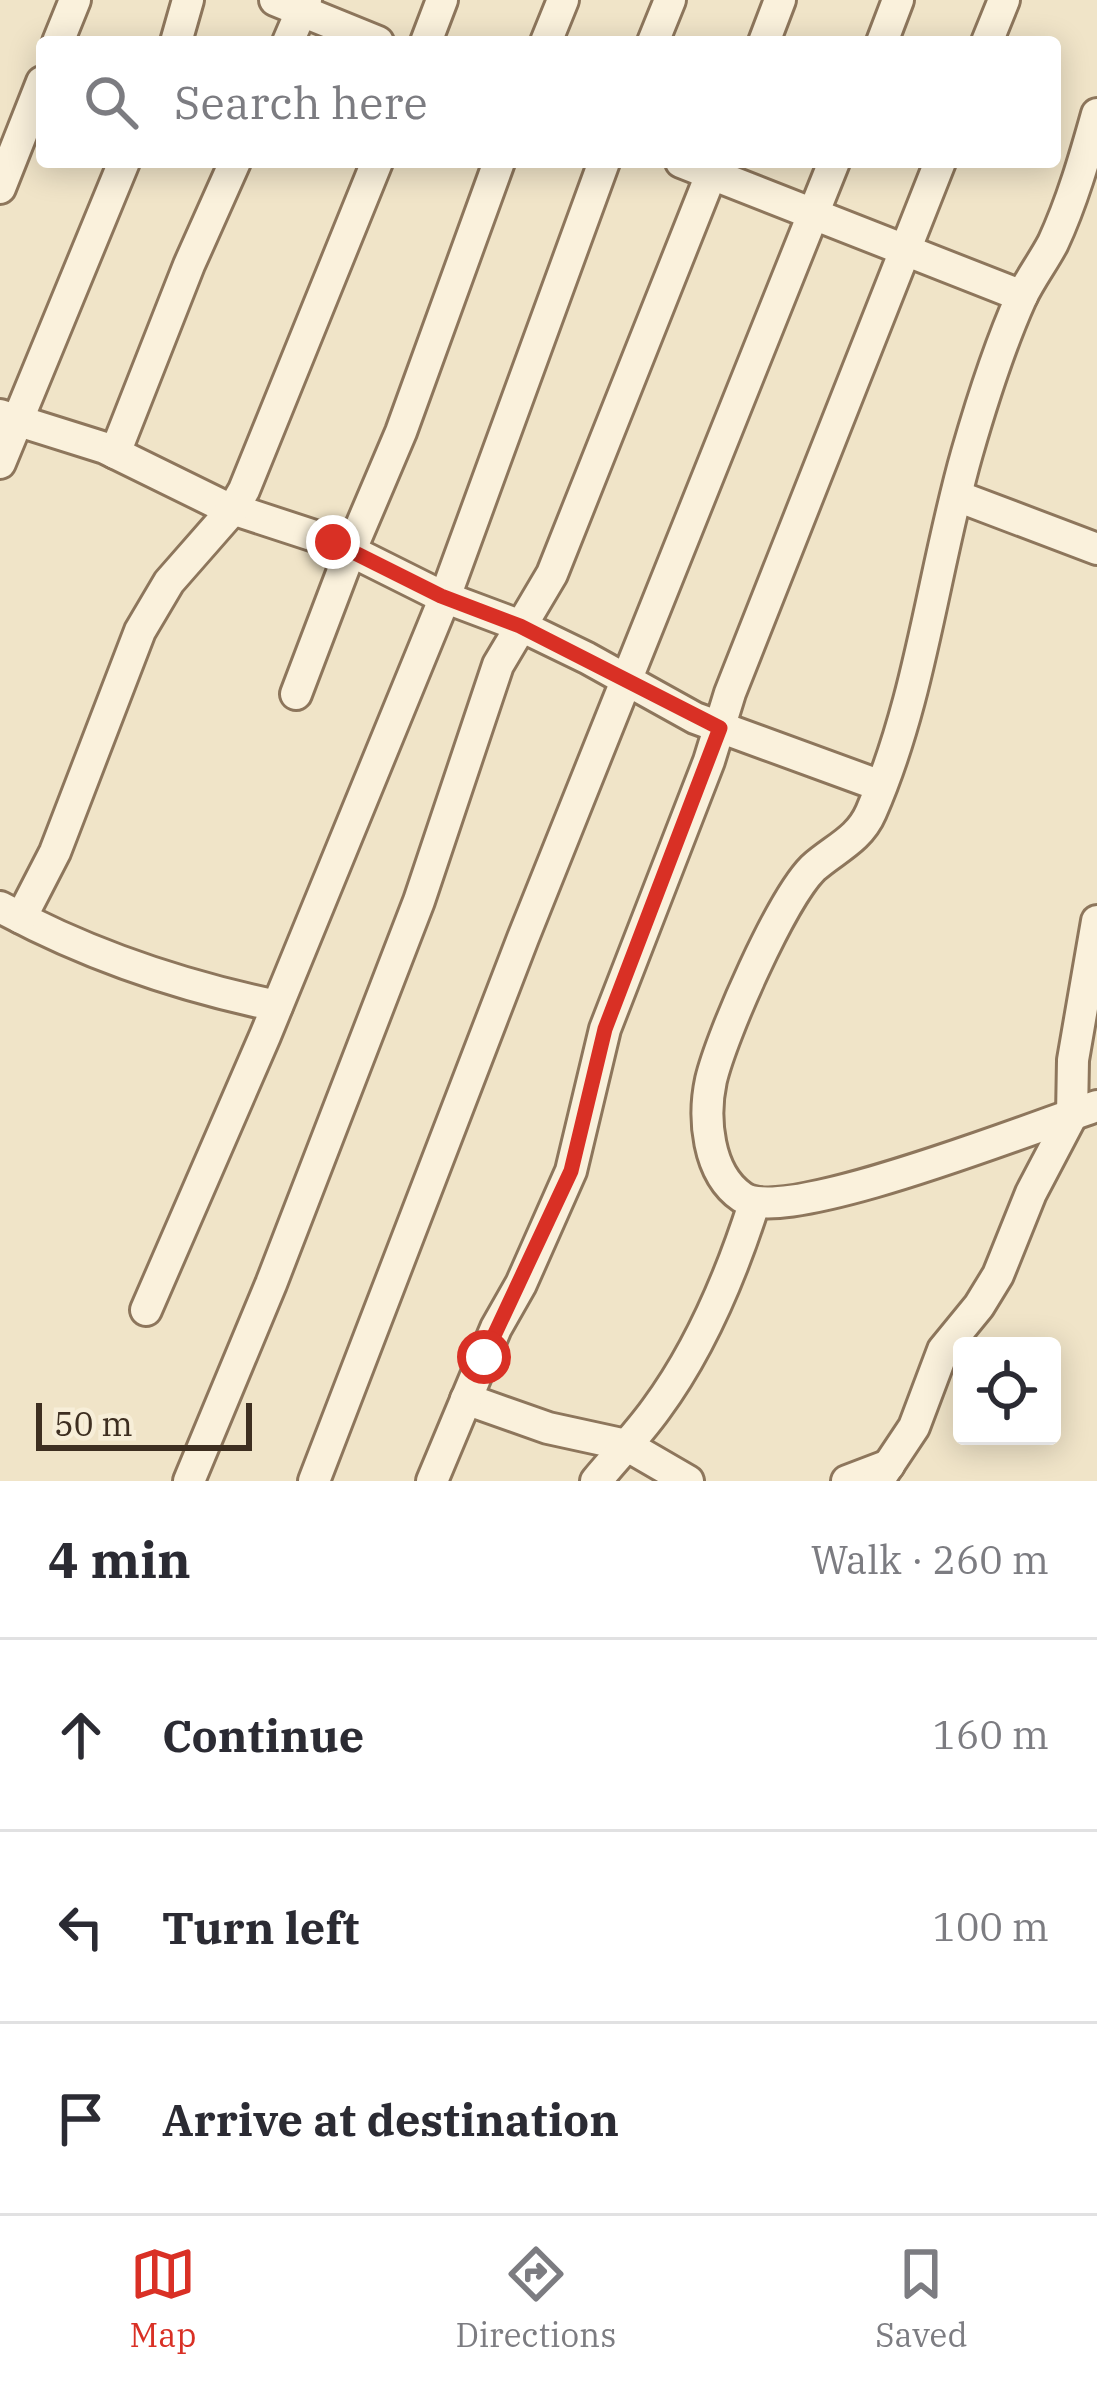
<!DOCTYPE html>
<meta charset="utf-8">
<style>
body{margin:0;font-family:"IBM Plex Serif",serif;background:#f2f2f3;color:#2b2b33}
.controls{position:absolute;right:36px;bottom:36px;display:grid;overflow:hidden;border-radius:12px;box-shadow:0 6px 30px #0003}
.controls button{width:108px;height:108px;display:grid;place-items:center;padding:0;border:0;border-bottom:3px solid #e1e1e2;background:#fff;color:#2b2b33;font:60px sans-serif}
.scale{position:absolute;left:36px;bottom:30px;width:216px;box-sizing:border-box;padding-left:12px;border:6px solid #3d2e20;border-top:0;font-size:33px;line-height:42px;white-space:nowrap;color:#3d2e20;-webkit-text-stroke:9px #f7eed8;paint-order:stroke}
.stop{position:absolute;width:36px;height:36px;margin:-27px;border:9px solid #d93025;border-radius:50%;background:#fff}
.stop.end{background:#d93025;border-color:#fff;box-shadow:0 3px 12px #0008}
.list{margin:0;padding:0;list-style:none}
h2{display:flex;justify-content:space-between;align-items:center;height:156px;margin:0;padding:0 48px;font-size:51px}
h2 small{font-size:39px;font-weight:400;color:#7c7c81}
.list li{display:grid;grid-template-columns:78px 1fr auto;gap:36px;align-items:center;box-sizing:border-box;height:192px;padding:0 48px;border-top:3px solid #e1e1e2}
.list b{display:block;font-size:45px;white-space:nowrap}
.list em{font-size:39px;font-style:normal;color:#7c7c81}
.icon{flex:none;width:66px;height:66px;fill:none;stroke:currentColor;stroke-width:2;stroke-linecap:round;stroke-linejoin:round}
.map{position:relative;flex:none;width:1097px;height:1481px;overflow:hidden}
.search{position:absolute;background:#fff;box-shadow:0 6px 30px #0003;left:36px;right:36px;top:36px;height:132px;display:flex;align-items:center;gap:30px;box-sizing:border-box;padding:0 42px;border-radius:12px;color:#7c7c81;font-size:45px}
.sheet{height:732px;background:#fff}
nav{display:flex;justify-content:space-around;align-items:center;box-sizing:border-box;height:168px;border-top:3px solid #e1e1e2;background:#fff;font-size:33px;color:#7c7c81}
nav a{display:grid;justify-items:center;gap:6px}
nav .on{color:#d93025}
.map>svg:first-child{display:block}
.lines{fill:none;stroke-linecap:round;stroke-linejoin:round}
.street-casing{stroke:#8d765c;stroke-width:36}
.street{stroke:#faf1dc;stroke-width:30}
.route{stroke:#d93025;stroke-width:15}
</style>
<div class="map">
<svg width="1097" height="1481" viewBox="0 0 1097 1481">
<rect width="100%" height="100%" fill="#f0e4c8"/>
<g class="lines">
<g class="street-casing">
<g id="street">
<polyline points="275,0 378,42"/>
<polyline points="58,42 75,0"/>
<polyline points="176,42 188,0"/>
<polyline points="288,42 306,0"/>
<polyline points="426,42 442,0"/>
<polyline points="546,42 563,0"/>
<polyline points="653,42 670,0"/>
<polyline points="764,42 780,0"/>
<polyline points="882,42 898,0"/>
<polyline points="987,42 1004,0"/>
<path d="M1097 114C1085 157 1072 202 1053 243 1043 262 1030 279 1021 298 999 347 982 401 967 453 933 572 921 698 871 812 859 840 834 849 813 868 781 900 722 1034 711 1080 703 1117 707 1173 742 1197 784 1227 1039 1125 1097 1106"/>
<polyline points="681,162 1022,296"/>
<polyline points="0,188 42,82"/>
<polyline points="0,415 105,448 223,506 333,542 441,596 521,626 587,658 695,718 881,786"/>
<polyline points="115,453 189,265 235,162"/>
<polyline points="0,463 124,162"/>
<polyline points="957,496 1097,549"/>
<polyline points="296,694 350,552 401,432 499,162"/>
<path d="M0 907C86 954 181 986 277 1006"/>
<polyline points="21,918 55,852 140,631 169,582 233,509 244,490 377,162"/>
<polyline points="146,1310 265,1036 445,597 604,162"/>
<polyline points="466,1399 548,1428 626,1445 688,1481"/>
<polyline points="189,1481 271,1284 419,901 498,665 552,574 716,162"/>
<polyline points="314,1481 523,938 834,162"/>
<polyline points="432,1481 496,1328 521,1284 571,1171 605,1029 709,761 730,693 940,162"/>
<path d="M596 1481C616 1457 638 1434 656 1409 701 1348 731 1276 754 1204"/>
<polyline points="847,1481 889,1465"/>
<polyline points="878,1481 914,1427 943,1350 979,1306 998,1275 1031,1193 1072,1115 1073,1060 1097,921"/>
</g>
</g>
<use href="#street" class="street"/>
</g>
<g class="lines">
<polyline class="route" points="333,542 441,596 520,626 720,728 605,1029 571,1171 484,1357"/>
</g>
</svg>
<div class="controls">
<button><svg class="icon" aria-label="locate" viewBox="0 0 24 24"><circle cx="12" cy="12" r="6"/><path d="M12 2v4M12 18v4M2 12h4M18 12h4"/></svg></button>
</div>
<div class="scale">50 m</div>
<div class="stop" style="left:484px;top:1357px"></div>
<div class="stop end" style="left:333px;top:542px"></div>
<div class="search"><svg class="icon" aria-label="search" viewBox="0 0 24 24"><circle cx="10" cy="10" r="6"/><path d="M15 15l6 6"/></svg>Search here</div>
</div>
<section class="sheet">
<h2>4 min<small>Walk · 260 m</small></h2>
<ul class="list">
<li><svg class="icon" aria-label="ahead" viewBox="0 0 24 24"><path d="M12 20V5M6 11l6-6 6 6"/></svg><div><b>Continue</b></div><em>160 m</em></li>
<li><svg class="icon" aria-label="left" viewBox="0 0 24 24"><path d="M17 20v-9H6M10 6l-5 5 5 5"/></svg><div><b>Turn left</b></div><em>100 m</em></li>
<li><svg class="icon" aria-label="arrive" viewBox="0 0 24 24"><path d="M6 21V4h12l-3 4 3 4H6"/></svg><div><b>Arrive at destination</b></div></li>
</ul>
</section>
<nav>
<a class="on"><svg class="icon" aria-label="map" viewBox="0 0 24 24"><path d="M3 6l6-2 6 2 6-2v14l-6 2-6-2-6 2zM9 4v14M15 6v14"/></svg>Map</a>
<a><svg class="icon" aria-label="directions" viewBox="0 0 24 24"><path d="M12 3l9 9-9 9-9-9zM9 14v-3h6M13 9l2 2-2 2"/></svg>Directions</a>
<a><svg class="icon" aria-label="saved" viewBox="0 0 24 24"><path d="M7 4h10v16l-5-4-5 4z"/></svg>Saved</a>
</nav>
